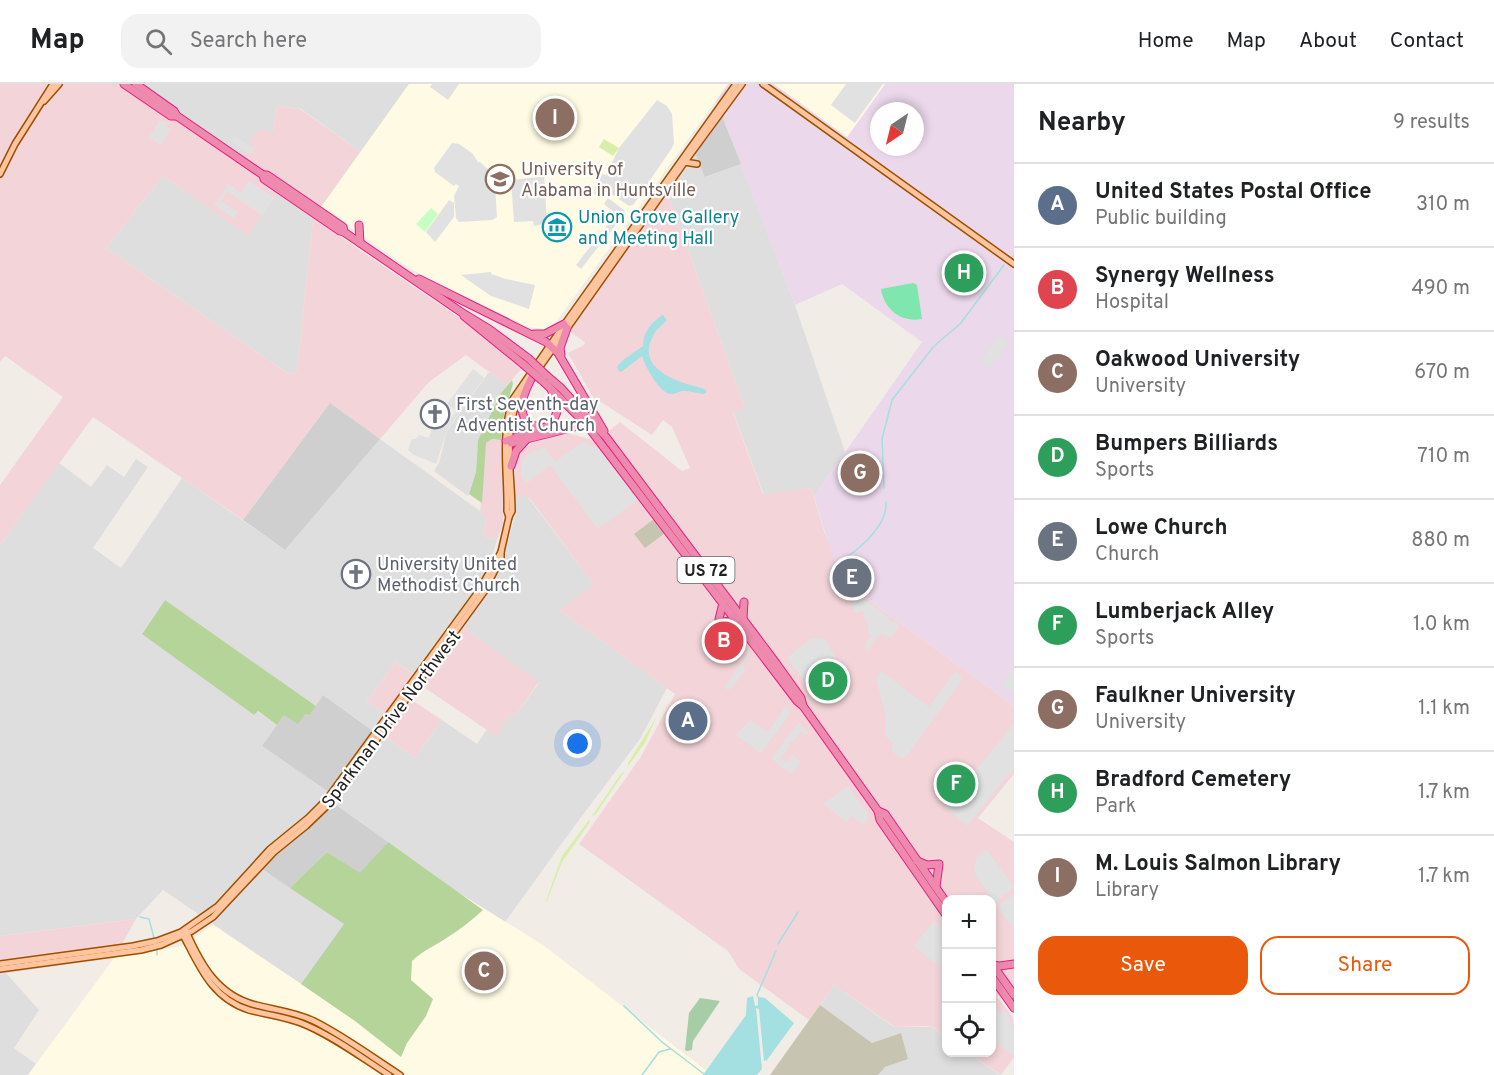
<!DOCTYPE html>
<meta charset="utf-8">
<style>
body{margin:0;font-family:Overpass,sans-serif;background:#f2f2f2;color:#202124}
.controls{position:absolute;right:18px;bottom:18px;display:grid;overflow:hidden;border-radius:12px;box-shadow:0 3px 9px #0003}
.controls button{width:54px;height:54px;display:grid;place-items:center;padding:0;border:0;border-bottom:2px solid #e0e0e0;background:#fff;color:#202124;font:30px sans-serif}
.compass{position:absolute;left:870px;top:18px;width:54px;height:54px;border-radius:50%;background:#fff;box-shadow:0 3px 9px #0003;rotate:215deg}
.you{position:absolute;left:578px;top:660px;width:21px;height:21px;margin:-15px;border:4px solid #fff;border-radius:50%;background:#1a73e8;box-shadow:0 0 0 9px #1a73e833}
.badge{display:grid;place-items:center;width:39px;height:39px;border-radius:50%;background:#ea580c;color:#fff;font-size:20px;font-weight:700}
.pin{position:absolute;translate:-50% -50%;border:3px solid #fff;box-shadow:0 2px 6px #0006}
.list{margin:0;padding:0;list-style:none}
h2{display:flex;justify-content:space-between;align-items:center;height:78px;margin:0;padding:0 24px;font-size:26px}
h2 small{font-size:20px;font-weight:400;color:#757577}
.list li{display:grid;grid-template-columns:39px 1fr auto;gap:18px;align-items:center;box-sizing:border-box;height:84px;padding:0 24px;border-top:2px solid #e0e0e0}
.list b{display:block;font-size:22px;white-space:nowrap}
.list p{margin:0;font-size:20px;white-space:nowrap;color:#757577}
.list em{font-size:20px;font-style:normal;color:#757577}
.actions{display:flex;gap:12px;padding:18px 24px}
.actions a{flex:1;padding:14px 0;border:2px solid #ea580c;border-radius:18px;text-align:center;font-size:21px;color:#ea580c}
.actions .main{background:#ea580c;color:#fff}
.icon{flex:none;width:33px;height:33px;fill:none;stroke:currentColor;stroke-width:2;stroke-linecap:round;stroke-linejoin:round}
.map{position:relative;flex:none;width:1014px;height:991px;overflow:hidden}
header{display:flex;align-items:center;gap:36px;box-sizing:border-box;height:84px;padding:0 30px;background:#fff;border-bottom:2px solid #e0e0e0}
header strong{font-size:28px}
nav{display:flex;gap:33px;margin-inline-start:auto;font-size:21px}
.search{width:420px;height:54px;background:#f2f2f2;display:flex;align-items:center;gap:15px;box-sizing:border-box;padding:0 21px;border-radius:18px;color:#757577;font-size:22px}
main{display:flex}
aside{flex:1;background:#fff}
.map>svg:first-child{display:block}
.residential{fill:#dfdede}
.commercial{fill:#f3d5d9;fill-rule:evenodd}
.industrial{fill:#ebd8eb;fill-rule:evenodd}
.education{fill:#fffae3}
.religious{fill:#cfcfcf}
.construction{fill:#c7c4b1}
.grass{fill:#d8efaa}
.forest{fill:#b4d499}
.cemetery{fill:#a7cda6}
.park{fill:#c7fec2}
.pitch{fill:#7fe6ad}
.parking{fill:#e1e1e1}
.water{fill:#a4dfe2}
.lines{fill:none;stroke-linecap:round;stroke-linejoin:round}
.stream{stroke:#a4dfe2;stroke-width:1.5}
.major-casing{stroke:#9e4f00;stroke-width:8}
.highway-casing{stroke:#e91b84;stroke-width:9}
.major{stroke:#ffc59f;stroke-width:5}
.highway{stroke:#ee8aad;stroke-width:7}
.highway-bridge-casing{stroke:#e91b84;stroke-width:9;stroke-linecap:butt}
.highway-bridge{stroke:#ee8aad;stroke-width:7}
.labels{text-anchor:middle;stroke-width:4.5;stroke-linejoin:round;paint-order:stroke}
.shield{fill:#fff;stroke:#646464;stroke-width:1.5}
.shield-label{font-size:16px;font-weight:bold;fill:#212121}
.education-label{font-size:18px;fill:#785e54;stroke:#fff;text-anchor:start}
.culture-label{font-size:18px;fill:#0d838f;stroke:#fff;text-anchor:start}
.worship-label{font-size:18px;fill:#5b616d;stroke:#fff;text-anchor:start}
.street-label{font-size:18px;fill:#212121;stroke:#fff}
</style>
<header>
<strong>Map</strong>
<div class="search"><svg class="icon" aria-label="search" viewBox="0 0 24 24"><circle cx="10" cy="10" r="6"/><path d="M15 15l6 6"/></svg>Search here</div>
<nav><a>Home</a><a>Map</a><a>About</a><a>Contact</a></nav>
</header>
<main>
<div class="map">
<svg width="1014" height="991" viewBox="0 0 1014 991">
<rect width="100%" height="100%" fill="#f2ece7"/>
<g class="residential">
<polygon points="138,0 409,0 361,68 301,25 277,22 273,49 259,46 242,72"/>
<polygon points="695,69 706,93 741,80 795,221 845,368 814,413 811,404 764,411 733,328 745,324 667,108"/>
<polygon points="163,92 248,151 277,109 313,135 297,288 290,291 106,164"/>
<polygon points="489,288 507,301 501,309 478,356 476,388 468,412 434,387 439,379 447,347"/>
<polygon points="380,355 487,432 483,451 497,456 489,482 477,504 414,590 396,578 367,617 387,631 375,649 323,611 316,622 165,516 142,549 254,631 257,627 277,641 262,662 330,709 255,780 344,840 301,900 163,806 136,835 0,852 0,461 59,379 91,403 107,381 124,393 136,375 148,383 93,464 121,484 182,394 285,466"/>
<polygon points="527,412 595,502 559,526 667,604 640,655 576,740 503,841 333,719 383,651 415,674 442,636 477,660 487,645 496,651 509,632 517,629 539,599 461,542 486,509 500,484 515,432 515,413"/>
<polygon points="6,889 39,926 14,964 36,980 28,991 0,991 0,890"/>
<polygon points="834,901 894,943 932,943 946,953 946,968 968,969 1000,991 878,991 885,983 907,975 901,949 872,959 820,921"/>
</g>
<g class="commercial">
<path d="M0 0H138L241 71 259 45 273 49 277 22 300 25 361 68 314 135 485 251 523 283 507 301 466 271 429 298 380 355 330 319 243 436 93 333 0 461V401L63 313 5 272 0 278ZM163 92 248 152 277 109 313 135 297 288 290 291 106 164Z"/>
<polygon points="667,108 745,324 733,329 763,410 811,404 825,450 855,506 1014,622 1014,690 978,734 1014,758 1014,907 1010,902 997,913 1012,932 1014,941 1014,973 1001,991 968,969 992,968 992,816 946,816 946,953 933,943 927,942 895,943 834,901 809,936 739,885 728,867 579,760 640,674 675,610 559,526 594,501 531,416 527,413 515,413 515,375 519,366 537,357 568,349 596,357 620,338 682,387 690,384 672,343 663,336 652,351 593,313 568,269 584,261 585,258 569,247 607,190"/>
<polygon points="492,355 501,356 504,407 503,440 497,456 483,451 487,433 480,429 486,358"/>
<polygon points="461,542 539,598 517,629 509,632 496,652 419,600 409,614 442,636 415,674 376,646 387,631 367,617 396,578 422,596"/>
<polygon points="136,835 114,874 0,890 0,852"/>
</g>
<path class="industrial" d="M728 0H774L847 53 885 0H1014V622L855 506 836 483 814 413 922 258 842 200 795 221 716 16ZM879 27H915V63H879Z"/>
<g class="education">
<polygon points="409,0 728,0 556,238 544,245 529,243 434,198 403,180 321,123"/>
<polygon points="774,0 885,0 847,53"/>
<polygon points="454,806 543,861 712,991 28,991 114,874 181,862 213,841 355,936"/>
</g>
<g class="religious">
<polygon points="722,32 741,80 705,93 695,69"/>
<polygon points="330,319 380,355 285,466 243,436"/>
<polygon points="323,611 374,648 333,719 388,758 360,790 327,768 290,804 255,780 310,731 330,709 262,662 284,631 305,630 309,632"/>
</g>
<g class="construction">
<polygon points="654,435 665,449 645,464 634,450"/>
<polygon points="820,921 872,959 901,949 908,975 885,983 878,991 770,991"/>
</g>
<g class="grass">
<polygon points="604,55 619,64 613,72 599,63"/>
<polygon points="657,632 645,659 628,682 628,679"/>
<polygon points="625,687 595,731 592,732 620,691"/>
<polygon points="589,736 590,738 562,778 547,817 546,817 562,772"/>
</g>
<g class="forest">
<polygon points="512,296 513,300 504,331 501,356 492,355 486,359 482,419 469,410 476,388 478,356 501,309"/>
<polygon points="165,516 316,622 309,632 305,630 298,640 284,631 277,641 258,627 254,631 142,550"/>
<path d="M388 758 483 826C472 836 461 845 448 853 435 862 423 866 412 877L411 896 433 915 426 932 407 959 401 973 355 937 301 900 344 840 290 804 327 768 360 789Z"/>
</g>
<polygon class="cemetery" points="700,914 720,917 693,957 692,966 687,967 685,966 689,929"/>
<polygon class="park" points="431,124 438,130 425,148 416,140"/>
<path class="pitch" d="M913 199 917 201 922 235C901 239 884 225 881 205Z"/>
<g class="parking">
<polygon points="432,0 459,0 448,16 430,3"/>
<polygon points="846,0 883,0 855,39 831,21"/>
<polygon points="657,16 667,22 672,30 674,59 672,64 633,121 629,122 604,105 602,105 600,111 596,111 594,109 598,89 606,91 619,64"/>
<polygon points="160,36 168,39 166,43 171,46 161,61 149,53"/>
<polygon points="234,51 254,65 250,71 230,56"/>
<polygon points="452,59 459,60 472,69 478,78 480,78 491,88 495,103 497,133 492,136 459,138 456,134 454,112 459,102 456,100 454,102 435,88 434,84"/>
<polygon points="544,90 547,139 534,142 533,137 514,138 511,96 540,93 540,91"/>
<polygon points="249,97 274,114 262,131 227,107 221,117 238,128 234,134 214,121 227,103 227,99 241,109"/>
<polygon points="608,114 624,126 625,129 581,185 576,181 616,130 604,120"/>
<polygon points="449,116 454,119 454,133 435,158 426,148"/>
<polygon points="491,188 491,190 506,195 535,201 529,225 491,212 461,191"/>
<polygon points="998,251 1010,259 998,276 996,275 989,284 980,278"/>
<polygon points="473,285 484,294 447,346 436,380 414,371 408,366 412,355 415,355 419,351 429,354 432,344 446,342 456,327 447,320"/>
<polygon points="582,358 601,366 638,416 598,445 550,381 527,399 521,393 522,376 531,368 544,363 555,378"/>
<polygon points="856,512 859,512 889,533 888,535 892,538 894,537 899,541 897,542 899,544 891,554 882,550 871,560 872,562 868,567 864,561 870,553 872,554 871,551 869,551 867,544 869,543 863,531 864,529 861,527 856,529 854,527 852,519"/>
<polygon points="812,554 824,555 835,571 832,581 817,593 810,604 787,574"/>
<polygon points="748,569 750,571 742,582 746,585 731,605 730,604 728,606 724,604"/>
<polygon points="1014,584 1014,609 1002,601"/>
<polygon points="881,587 929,623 955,588 962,592 960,599 905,674 898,673 891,665 893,659 885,652 886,632 876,594"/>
<polygon points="785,623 791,628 761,669 736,651 750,636 768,648"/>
<polygon points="800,639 808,649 805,652 801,647 793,658 790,656 788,659 791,661 781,674 787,678 792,671 801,678 792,690 771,675 797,640"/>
<polygon points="1014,640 1014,684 967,742 945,723"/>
<polygon points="848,702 869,731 865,739 862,740 851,732 847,738 823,720"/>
<polygon points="986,765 1014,803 995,819 977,794 974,786 976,775"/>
<polygon points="1014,810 1014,845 997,823"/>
<polygon points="934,837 937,838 946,850 946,888 914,862"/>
<polygon points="992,918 1000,929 1004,926 1009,933 1014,949 1014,972 992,956"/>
</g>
<g class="water">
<path d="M663 231 667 236C663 241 657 244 654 250 634 284 676 298 702 304L706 306V309L703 310C697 309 690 307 683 307 679 307 675 311 670 310 659 308 645 282 642 272L621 288 619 287 617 283 623 276 643 262C643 249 651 238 663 231Z"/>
<polygon points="753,912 755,922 758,921 758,913 765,914 794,939 767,976 764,977 759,925 756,924 762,985 757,991 703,991 746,931 747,914"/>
</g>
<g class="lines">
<g class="stream">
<polyline points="1013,173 1014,171"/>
<polyline points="884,404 882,355 892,316 934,262 960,240 1004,181"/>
<path d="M840 478C858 466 888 442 886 418"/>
<polyline points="831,485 837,481"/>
<polyline points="140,833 149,835 154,854"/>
<polyline points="778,860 798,828"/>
<polyline points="157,866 157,871"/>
<polyline points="758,913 757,911 776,867"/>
<polyline points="624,922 662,958 704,990"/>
<polyline points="642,991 659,968 670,965"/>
</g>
<g class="major-casing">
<g id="major">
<polyline points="763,0 1014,180"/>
<polyline points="44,17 59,0"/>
<polyline points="684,78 697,80"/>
<polyline points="0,90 15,60 53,0"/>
<polyline points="537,287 684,79 742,0"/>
<path d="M509 433 507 427C508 390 500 351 513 315L566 238 736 0"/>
<path d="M186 847C201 881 218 912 256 921 275 926 296 928 314 937 344 952 372 973 400 991"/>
<path d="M182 849C199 881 211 914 249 926 268 931 288 933 306 941 336 954 362 974 389 991"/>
<polyline points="0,880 133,862 157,857 181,848 218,822 270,765 308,734 327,715 478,508 501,468"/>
<path d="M0 885 141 866 161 861 192 847 213 833 274 768 306 742 332 717 484 508 501 474V468L509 433 512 427C512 388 501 341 523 307"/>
</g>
</g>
<g class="highway-casing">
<g id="highway">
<polyline points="124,0 171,32 177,32"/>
<polyline points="136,0 174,27 177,32 263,91 264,95 340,147 344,148 461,228 489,245 528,274"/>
<polyline points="263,91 267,91 343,143 344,148"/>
<polyline points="359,141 360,159"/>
<polyline points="419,195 546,258 558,269 604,347"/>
<polyline points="464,232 523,280"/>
<polyline points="534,250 545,250 564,240"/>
<polyline points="561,271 560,264 567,244"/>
<polyline points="547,292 561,304 606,353 776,579 801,614 803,622"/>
<path d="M531 295C524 310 516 324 528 340L539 343"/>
<polyline points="545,299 586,340 797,617 803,622 878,727 880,736 946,831"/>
<path d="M506 357 548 342C559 332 560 320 552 308"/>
<polyline points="511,359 586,340"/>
<polyline points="511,382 516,367 526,356"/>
<polyline points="743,534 744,518"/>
<polyline points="719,535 723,519"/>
<polyline points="724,538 736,536"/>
<polyline points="878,727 885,730 946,818"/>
<polyline points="917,777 927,781 939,780 936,803"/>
<polyline points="992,880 1014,911"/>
<polyline points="992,881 1000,882 1014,880"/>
<polyline points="992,893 1014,924"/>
</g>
</g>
<use href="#major" class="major"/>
<use href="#highway" class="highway"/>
<g class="highway-bridge-casing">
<g id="highway-bridge">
<polyline points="528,274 547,292"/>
<polyline points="523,280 545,299"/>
</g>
</g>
<use href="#highway-bridge" class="highway-bridge"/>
</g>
<defs>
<g id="university-ring" transform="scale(1.5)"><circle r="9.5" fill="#fff" stroke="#8d6e63" stroke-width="1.5"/><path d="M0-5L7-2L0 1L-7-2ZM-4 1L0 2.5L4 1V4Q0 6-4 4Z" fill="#8d6e63"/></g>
<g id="museum-ring" transform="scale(1.5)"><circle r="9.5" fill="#fff" stroke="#0f9aa8" stroke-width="1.5"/><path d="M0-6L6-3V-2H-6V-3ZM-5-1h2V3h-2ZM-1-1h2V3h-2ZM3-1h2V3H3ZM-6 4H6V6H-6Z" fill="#0f9aa8"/></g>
<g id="church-ring" transform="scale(1.5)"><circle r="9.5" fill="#fff" stroke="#6b7280" stroke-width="1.5"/><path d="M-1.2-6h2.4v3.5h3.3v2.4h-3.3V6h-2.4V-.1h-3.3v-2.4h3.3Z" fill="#6b7280"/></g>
</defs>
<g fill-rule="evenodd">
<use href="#university-ring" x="500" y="95"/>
<use href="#museum-ring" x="557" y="143"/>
<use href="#church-ring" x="435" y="330"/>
<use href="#church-ring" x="356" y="490"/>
</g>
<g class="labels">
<rect class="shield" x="677.5" y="473" width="57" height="26" rx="4.5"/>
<g class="shield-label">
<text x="706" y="492">US 72</text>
</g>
<g class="education-label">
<text x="521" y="91">University of<tspan x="521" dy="21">Alabama in Huntsville</tspan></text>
</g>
<g class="culture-label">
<text x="578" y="139">Union Grove Gallery<tspan x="578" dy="21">and Meeting Hall</tspan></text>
</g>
<g class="worship-label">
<text x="456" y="326">First Seventh-day<tspan x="456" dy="21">Adventist Church</tspan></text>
<text x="377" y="486">University United<tspan x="377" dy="21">Methodist Church</tspan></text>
</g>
<g class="street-label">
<text transform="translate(391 635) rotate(-53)" y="6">Sparkman Drive Northwest</text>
</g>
</g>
</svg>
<div class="controls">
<button>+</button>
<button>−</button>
<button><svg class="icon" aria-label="locate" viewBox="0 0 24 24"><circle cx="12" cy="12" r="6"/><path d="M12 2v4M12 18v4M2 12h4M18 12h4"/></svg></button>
</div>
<svg class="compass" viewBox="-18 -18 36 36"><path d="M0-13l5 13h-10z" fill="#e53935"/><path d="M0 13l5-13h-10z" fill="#757577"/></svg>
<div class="you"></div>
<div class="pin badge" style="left:688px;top:637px;background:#5c6f8a">A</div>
<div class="pin badge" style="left:724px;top:557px;background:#e0444e">B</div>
<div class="pin badge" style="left:484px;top:887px;background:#8d6e63">C</div>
<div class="pin badge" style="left:828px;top:597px;background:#2e9e5b">D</div>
<div class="pin badge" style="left:852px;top:494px;background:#6b7280">E</div>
<div class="pin badge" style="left:956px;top:700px;background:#2e9e5b">F</div>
<div class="pin badge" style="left:860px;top:389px;background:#8d6e63">G</div>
<div class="pin badge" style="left:964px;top:189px;background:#2e9e5b">H</div>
<div class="pin badge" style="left:555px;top:34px;background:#8d6e63">I</div>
</div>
<aside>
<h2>Nearby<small>9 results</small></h2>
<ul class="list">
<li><span class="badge" style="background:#5c6f8a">A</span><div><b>United States Postal Office</b><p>Public building</p></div><em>310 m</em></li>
<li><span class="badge" style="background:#e0444e">B</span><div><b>Synergy Wellness</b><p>Hospital</p></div><em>490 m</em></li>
<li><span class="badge" style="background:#8d6e63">C</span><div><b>Oakwood University</b><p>University</p></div><em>670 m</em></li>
<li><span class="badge" style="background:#2e9e5b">D</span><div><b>Bumpers Billiards</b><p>Sports</p></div><em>710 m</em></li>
<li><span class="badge" style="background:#6b7280">E</span><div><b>Lowe Church</b><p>Church</p></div><em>880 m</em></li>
<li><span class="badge" style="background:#2e9e5b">F</span><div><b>Lumberjack Alley</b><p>Sports</p></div><em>1.0 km</em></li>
<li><span class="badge" style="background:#8d6e63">G</span><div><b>Faulkner University</b><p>University</p></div><em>1.1 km</em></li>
<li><span class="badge" style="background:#2e9e5b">H</span><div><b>Bradford Cemetery</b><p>Park</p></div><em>1.7 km</em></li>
<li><span class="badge" style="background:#8d6e63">I</span><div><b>M. Louis Salmon Library</b><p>Library</p></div><em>1.7 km</em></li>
</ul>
<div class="actions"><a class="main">Save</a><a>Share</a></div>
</aside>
</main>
